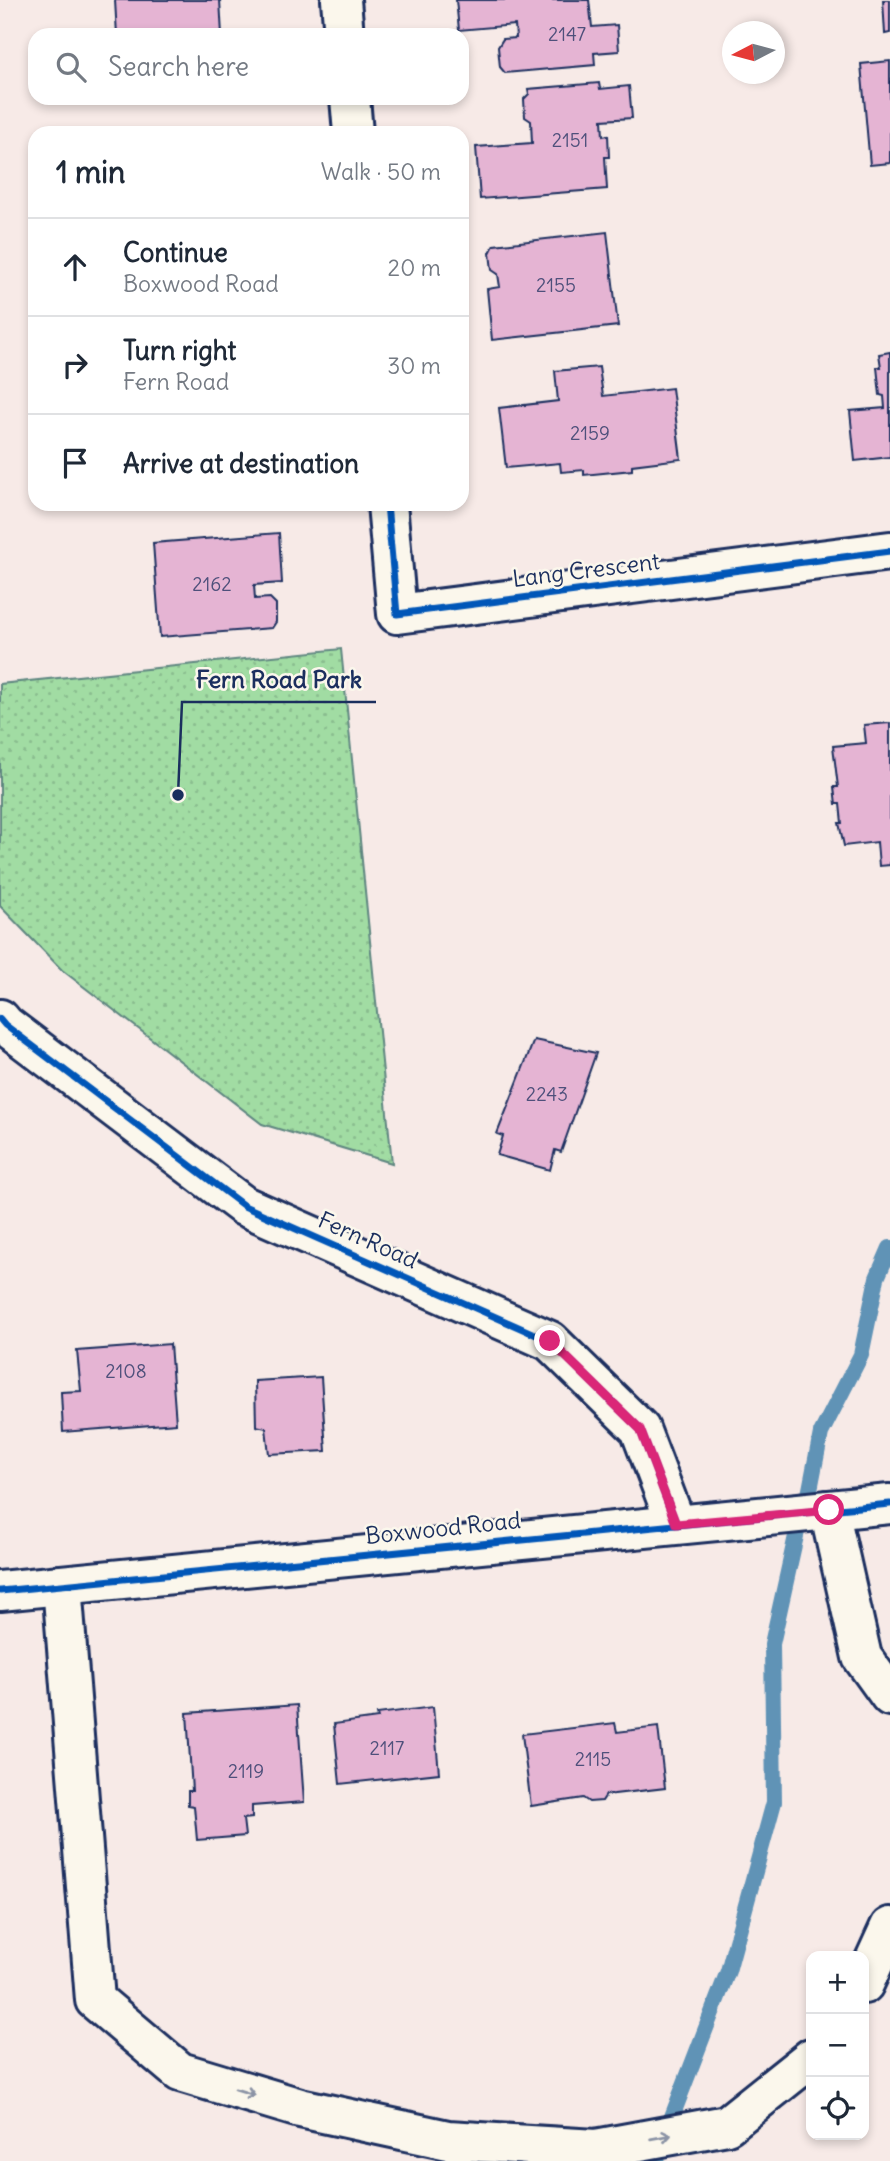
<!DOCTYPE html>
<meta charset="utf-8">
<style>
body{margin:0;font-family:Delius,sans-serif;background:#f2f2f3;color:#1f2937}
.controls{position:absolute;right:21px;bottom:21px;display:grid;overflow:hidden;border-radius:14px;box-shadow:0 4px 10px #0003}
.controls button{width:63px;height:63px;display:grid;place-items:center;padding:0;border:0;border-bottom:2px solid #e0e1e3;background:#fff;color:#1f2937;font:35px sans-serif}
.compass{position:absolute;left:722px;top:21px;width:63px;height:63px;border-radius:50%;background:#fff;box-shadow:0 4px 10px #0003;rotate:264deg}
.stop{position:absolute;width:21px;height:21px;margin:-16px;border:5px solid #db2777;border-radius:50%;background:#fff}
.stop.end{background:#db2777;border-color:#fff;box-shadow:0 2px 7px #0008}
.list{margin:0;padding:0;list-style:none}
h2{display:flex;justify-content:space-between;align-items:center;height:91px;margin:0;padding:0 28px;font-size:30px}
h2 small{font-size:23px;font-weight:400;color:#747a83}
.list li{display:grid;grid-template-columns:46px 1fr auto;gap:21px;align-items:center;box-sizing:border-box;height:98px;padding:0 28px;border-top:2px solid #e0e1e3}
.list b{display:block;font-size:26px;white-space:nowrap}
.list p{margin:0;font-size:23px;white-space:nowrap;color:#747a83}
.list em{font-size:23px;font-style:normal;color:#747a83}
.icon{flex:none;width:38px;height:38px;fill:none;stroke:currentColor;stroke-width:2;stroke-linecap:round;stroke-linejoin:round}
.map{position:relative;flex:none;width:890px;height:2161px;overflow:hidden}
.search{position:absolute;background:#fff;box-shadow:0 4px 10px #0003;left:28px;top:28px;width:441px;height:77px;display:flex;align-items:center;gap:18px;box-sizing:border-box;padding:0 24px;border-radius:21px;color:#747a83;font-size:26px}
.panel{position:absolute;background:#fff;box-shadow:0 4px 10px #0003;left:28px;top:126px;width:441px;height:385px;border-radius:21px}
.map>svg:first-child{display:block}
.park{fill:url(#park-dots);stroke:#5e8680;stroke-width:2}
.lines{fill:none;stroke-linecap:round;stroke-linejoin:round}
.stream{stroke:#6093b6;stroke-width:16}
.building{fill:#e5b4d3;stroke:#1b2f5e;stroke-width:2}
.minor-casing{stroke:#1b2f5e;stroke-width:44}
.minor{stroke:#fbf7ec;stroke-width:38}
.cycleway-casing{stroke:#fbf7ec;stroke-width:11}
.cycleway{stroke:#0057b8;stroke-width:7}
.oneway{stroke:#8b93a5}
.route{stroke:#db2777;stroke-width:9}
.labels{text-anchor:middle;stroke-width:5;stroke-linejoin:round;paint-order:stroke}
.number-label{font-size:19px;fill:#4e507b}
.street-label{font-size:23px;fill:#1b2f5e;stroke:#fbf7ec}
.leader{fill:none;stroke:#1b2f5e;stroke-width:2.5}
.callout-dot{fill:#1b2f5e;stroke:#fbf7ec;stroke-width:2.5}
.callout-label{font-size:24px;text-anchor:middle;font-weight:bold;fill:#1b2f5e;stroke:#fbf7ec;stroke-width:5;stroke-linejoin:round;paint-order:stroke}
</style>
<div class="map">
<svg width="890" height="2161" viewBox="0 0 890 2161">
<defs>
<pattern id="park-dots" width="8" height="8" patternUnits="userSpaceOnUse" patternTransform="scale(1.75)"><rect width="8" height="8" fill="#a1dca3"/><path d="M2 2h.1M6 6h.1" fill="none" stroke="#8abd8f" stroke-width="1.8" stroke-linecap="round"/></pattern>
</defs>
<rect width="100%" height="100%" fill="#f7eae7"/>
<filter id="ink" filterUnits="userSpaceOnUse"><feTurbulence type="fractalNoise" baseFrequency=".0143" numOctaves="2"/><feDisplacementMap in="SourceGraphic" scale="14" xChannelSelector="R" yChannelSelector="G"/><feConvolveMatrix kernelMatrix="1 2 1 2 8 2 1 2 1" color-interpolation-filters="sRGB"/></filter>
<g filter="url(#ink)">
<polygon class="park" points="341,649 392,1163 262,1124 62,970 0,906 0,684"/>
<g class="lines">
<polyline class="stream" points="657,2161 658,2153 728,1971 774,1802 772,1644 798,1527 797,1518 806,1510 821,1433 861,1355 877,1278 890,1248"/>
</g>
<g class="building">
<polygon points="115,0 220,0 222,35 117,35"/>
<polygon points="456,0 589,0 592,27 617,25 619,51 594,53 595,65 505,73 500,67 498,47 503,39 516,38 515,25 459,30"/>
<polygon points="883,0 890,0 890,33 885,34"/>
<polygon points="890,61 890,163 870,165 861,64"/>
<polygon points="599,83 600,89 629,86 632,118 602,120 603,136 608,135 609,157 605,157 607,189 480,199 476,147 532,143 531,121 525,117 524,99 529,94 528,89"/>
<polygon points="607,232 618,326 492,340 487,289 500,287 498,274 492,270 490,253 494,245"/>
<polygon points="890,352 890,457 855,461 850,411 885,408 884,396 880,395 877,367 881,367 879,354"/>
<polygon points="599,367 603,396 672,388 681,459 632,465 632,470 584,475 584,470 561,472 560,463 506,468 499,408 558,401 555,371"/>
<polygon points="279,533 282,583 254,585 255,599 270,598 276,604 276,622 272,628 160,637 153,543"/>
<polygon points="890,723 890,865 879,866 877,842 844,846 839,823 842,823 840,804 836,804 834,787 838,787 833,746 866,743 864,725"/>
<polygon points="534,1040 596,1053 561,1152 555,1150 550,1170 497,1155 503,1136 497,1134"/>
<polygon points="170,1344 176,1423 63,1432 61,1392 81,1391 77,1351"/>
<polygon points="321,1377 326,1451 269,1454 266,1428 256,1426 255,1381"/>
<polygon points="297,1705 304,1802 252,1806 252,1818 243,1819 245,1836 197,1840 194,1806 188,1805 188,1791 192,1791 187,1713"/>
<polygon points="433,1707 439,1773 340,1784 334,1724 378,1718 377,1714"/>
<polygon points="615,1723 617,1732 658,1727 665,1788 606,1795 602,1801 589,1802 583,1798 531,1806 522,1734"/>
</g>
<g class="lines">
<g class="minor-casing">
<g id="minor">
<polyline points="341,0 344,35"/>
<polyline points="350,98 353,133"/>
<polyline points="387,504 397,614 890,551"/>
<polyline points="0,1019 5,1025 244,1206 550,1341 640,1429 676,1524"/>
<polyline points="829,1510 862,1657 890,1696"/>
<polyline points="62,1585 95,2000 180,2072 300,2108 448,2140 596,2149 727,2125 811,2058"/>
<polyline points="0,1591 890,1504"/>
<polyline points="864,1984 890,1927"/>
</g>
</g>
<use href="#minor" class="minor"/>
<g class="cycleway-casing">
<g id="cycleway">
<polyline points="387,504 397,614 890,551"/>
<polyline points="0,1019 5,1025 244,1206 550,1341 640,1429 676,1524"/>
<polyline points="0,1591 890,1504"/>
</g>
</g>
<use href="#cycleway" class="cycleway"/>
</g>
<defs><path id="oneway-shaft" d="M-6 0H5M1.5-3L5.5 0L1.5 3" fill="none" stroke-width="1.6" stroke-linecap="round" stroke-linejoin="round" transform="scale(1.75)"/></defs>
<g class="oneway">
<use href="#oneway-shaft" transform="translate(245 2092) rotate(17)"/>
<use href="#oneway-shaft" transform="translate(661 2137) rotate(-10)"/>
</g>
</g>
<g class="lines" filter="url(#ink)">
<polyline class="route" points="550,1341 640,1429 676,1524 829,1510"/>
</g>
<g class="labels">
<g class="number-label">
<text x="567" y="41">2147</text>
<text x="570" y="147">2151</text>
<text x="556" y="292">2155</text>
<text x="590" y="440">2159</text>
<text x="212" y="591">2162</text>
<text x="547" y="1101">2243</text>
<text x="126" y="1378">2108</text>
<text x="387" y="1755">2117</text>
<text x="593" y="1766">2115</text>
<text x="246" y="1778">2119</text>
</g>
<g class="street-label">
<text transform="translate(586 570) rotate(-7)" y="8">Lang Crescent</text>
<text transform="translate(368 1240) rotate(24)" y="8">Fern Road</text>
<text transform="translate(443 1528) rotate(-6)" y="8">Boxwood Road</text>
</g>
</g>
<path class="leader" d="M178 795L182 702H376"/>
<circle class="callout-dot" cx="178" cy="795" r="7"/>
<g class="callout-label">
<text x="279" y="688">Fern Road Park</text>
</g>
</svg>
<div class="controls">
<button>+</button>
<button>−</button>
<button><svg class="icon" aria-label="locate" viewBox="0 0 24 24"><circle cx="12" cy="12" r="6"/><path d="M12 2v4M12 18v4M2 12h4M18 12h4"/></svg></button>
</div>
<svg class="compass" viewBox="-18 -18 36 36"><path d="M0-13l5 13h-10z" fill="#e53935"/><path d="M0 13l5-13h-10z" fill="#747a83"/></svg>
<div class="stop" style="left:829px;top:1510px"></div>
<div class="stop end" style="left:550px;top:1341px"></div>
<div class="search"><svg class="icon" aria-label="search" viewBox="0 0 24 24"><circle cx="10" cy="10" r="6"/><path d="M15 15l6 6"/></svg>Search here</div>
<section class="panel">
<h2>1 min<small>Walk · 50 m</small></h2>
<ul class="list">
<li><svg class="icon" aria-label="ahead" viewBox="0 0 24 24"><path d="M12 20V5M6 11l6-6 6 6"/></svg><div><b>Continue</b><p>Boxwood Road</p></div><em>20 m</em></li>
<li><svg class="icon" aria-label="right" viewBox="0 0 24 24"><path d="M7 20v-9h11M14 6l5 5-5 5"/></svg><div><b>Turn right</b><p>Fern Road</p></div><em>30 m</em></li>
<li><svg class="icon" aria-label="arrive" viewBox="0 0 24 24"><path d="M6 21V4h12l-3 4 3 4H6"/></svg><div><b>Arrive at destination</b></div></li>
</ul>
</section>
</div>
